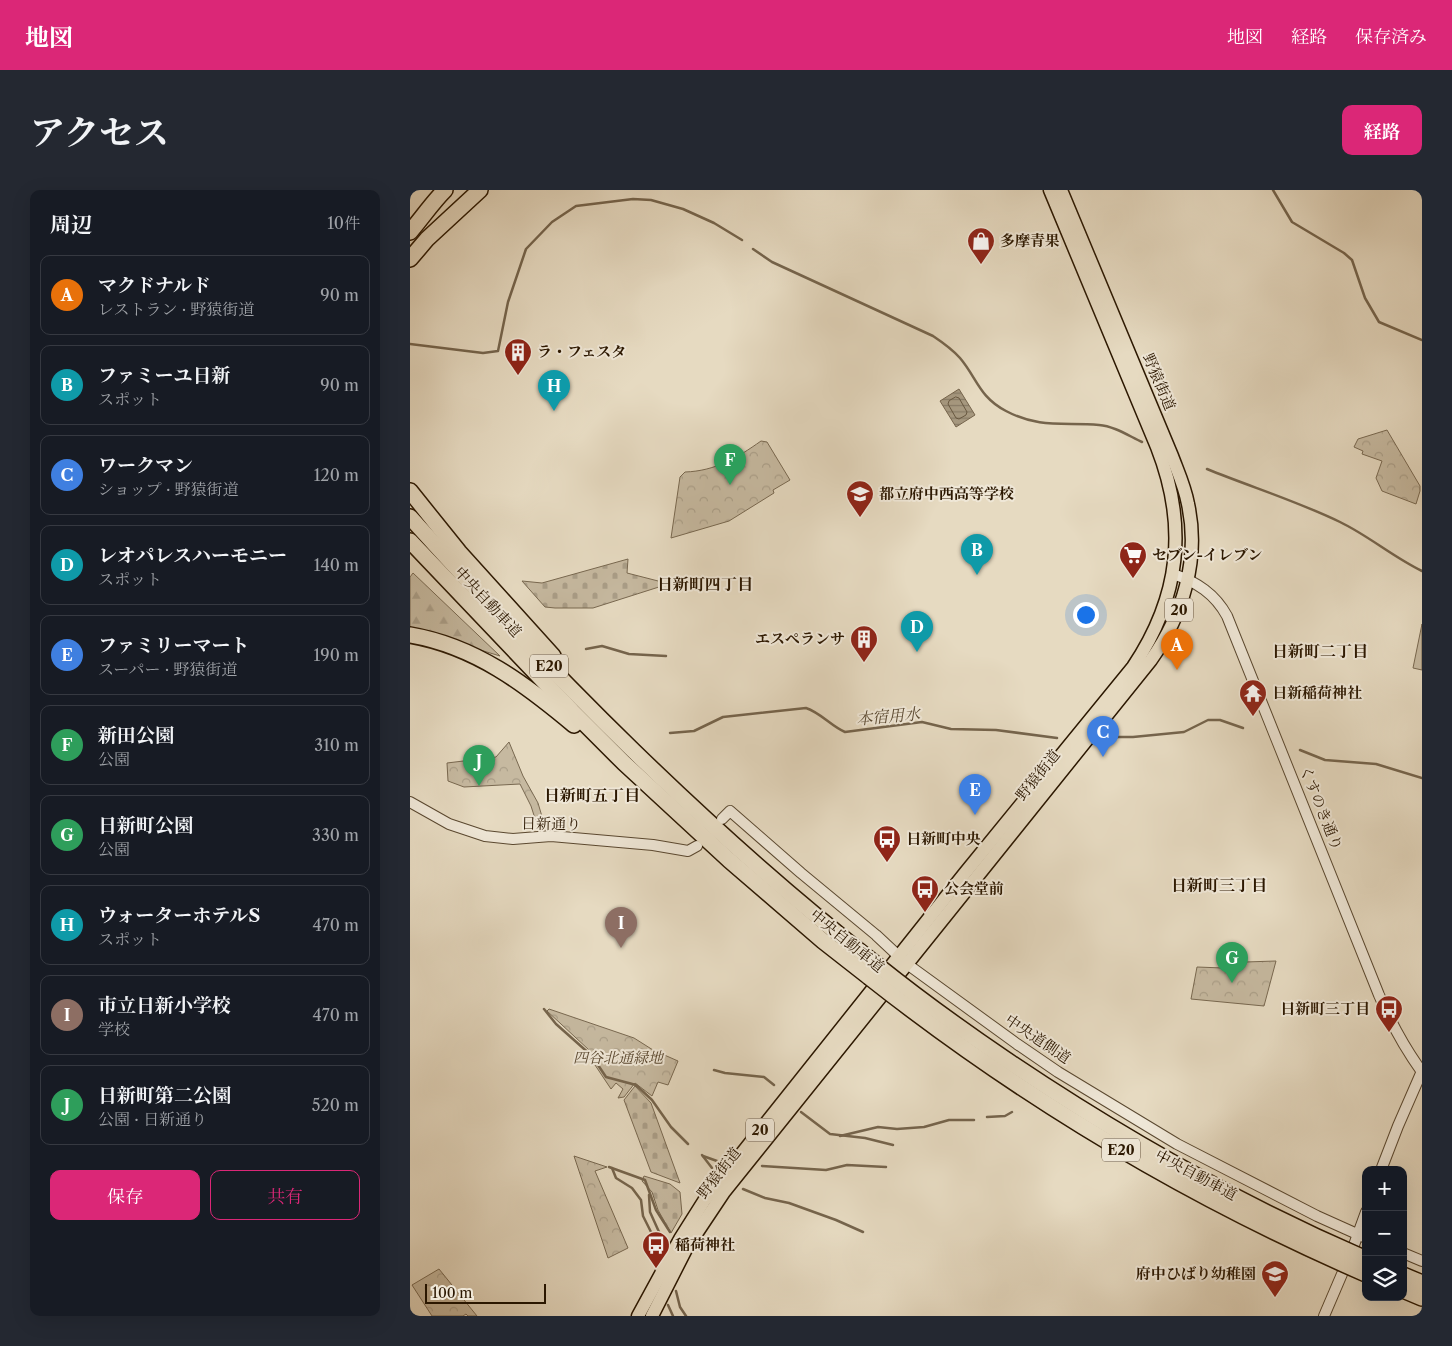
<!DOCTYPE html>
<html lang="ja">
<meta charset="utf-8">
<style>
body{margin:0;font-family:"Libre Caslon Text","Noto Serif JP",serif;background:#242831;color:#f1f3f6}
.controls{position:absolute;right:15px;bottom:15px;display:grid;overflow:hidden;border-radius:10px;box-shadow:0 5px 20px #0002}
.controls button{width:45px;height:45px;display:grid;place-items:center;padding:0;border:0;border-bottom:1px solid #363941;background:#171b24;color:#f1f3f6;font:25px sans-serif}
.scale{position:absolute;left:15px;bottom:12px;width:121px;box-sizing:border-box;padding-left:5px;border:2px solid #2b1700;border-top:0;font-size:14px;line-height:18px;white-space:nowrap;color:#2b1700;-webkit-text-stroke:4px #efe7d7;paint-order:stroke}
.you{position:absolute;left:675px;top:424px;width:18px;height:18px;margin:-12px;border:4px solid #fff;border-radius:50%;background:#1a73e8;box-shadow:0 0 0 8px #1a73e833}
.badge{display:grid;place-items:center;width:32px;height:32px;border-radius:50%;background:#db2777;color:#fff;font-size:16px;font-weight:700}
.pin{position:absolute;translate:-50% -41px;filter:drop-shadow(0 1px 2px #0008)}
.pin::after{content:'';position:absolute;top:26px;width:18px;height:15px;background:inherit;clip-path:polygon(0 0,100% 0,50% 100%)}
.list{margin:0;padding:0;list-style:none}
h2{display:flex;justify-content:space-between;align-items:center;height:65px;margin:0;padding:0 20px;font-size:21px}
h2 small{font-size:16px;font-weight:400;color:#9ea1a6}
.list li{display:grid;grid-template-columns:32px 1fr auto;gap:15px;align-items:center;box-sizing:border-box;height:80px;margin:0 10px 10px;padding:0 10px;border:1px solid #363941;border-radius:10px}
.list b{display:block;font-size:19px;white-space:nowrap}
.list p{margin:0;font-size:16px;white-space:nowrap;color:#9ea1a6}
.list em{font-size:16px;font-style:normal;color:#9ea1a6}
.actions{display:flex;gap:10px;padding:15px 20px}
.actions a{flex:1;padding:11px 0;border:1px solid #db2777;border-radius:10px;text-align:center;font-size:18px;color:#db2777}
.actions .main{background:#db2777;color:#fff}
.icon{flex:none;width:28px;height:28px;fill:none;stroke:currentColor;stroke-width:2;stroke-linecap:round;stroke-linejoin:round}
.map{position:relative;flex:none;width:1012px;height:1126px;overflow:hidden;border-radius:10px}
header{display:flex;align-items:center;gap:30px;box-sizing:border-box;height:70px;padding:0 25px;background:#db2777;color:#fff}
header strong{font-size:24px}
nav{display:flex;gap:28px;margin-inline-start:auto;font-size:18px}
.intro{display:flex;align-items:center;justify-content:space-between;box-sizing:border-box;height:120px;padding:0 30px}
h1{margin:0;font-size:35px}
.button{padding:12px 22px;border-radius:10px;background:#db2777;color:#fff;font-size:18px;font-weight:700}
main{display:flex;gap:30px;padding:0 30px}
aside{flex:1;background:#171b24;border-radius:10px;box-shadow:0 5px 20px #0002}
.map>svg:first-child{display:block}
.forest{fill:url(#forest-firs);stroke:#786850}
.cemetery{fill:url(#cemetery-stones);stroke:#786850}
.park{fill:url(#park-crowns);stroke:#786850}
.pitch{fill:#c6b9a0;stroke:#786850}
.water{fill:url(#water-rules);stroke:#75644c}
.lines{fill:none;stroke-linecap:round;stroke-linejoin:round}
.shore{stroke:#685840;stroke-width:1}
.stream{stroke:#75644c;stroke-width:2.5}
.minor-casing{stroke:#5a4830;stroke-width:12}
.major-casing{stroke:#2b1700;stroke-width:15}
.highway-casing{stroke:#2b1700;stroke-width:18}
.minor{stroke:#efe7d7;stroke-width:10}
.major{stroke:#e6dac1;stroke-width:12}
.highway{stroke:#e6dac1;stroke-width:15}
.highway-bridge-casing{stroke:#2b1700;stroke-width:18;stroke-linecap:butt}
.highway-bridge{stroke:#e6dac1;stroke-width:15}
.labels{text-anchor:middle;stroke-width:4;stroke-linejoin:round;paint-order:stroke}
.shield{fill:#efe7d7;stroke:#665540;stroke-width:1}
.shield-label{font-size:14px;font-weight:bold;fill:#2b1700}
.poi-label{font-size:15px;font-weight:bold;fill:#2b1700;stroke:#efe7d7;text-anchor:start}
.street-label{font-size:15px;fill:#2b1700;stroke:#efe7d7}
.park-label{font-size:15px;font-style:italic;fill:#5a4830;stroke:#efe7d7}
.neighbourhood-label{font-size:16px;font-weight:bold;fill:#2b1700;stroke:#efe7d7}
.water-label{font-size:16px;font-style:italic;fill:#5c4b33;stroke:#efe7d7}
</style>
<header>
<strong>地図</strong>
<nav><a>地図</a><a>経路</a><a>保存済み</a></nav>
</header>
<div class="intro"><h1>アクセス</h1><a class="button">経路</a></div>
<main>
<aside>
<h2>周辺<small>10件</small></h2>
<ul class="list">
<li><span class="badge" style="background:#e8710a">A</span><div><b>マクドナルド</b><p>レストラン · 野猿街道</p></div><em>90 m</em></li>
<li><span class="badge" style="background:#0f9aa8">B</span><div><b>ファミーユ日新</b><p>スポット</p></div><em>90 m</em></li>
<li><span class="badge" style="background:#3f7fe0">C</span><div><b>ワークマン</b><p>ショップ · 野猿街道</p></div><em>120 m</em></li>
<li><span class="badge" style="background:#0f9aa8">D</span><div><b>レオパレスハーモニー</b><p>スポット</p></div><em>140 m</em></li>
<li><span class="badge" style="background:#3f7fe0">E</span><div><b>ファミリーマート</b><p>スーパー · 野猿街道</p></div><em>190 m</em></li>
<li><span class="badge" style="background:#2e9e5b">F</span><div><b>新田公園</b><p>公園</p></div><em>310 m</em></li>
<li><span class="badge" style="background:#2e9e5b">G</span><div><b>日新町公園</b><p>公園</p></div><em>330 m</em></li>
<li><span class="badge" style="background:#0f9aa8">H</span><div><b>ウォーターホテルS</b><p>スポット</p></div><em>470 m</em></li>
<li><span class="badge" style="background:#8d6e63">I</span><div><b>市立日新小学校</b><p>学校</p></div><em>470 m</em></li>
<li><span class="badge" style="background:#2e9e5b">J</span><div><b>日新町第二公園</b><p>公園 · 日新通り</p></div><em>520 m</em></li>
</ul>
<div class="actions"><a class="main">保存</a><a>共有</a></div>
</aside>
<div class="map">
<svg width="1012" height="1126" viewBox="0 0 1012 1126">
<defs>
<pattern id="forest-firs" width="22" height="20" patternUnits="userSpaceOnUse" patternTransform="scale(1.25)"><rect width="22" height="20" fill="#c6b9a0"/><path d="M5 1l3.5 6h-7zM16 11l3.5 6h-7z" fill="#aa9e88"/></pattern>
<pattern id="cemetery-stones" width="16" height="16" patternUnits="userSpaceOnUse" patternTransform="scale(1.25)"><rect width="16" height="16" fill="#c6b9a0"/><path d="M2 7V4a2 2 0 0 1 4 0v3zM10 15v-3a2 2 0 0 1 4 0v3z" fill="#aa9e88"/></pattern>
<pattern id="park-crowns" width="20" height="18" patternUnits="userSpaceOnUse" patternTransform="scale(1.25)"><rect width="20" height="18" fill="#c6b9a0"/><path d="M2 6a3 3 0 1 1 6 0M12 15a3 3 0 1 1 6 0" fill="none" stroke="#aa9e88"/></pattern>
<pattern id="water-rules" width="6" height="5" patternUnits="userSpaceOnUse" patternTransform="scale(1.25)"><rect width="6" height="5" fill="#a6987f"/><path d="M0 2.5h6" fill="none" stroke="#877b66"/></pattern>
</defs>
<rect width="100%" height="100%" fill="#e6dac1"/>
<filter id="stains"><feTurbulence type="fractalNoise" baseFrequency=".004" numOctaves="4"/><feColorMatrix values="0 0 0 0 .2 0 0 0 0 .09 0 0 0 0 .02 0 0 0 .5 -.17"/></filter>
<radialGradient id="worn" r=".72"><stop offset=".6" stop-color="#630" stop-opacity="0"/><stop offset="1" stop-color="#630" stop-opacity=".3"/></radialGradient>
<polygon class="forest" points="3,383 90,466 28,447 0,440 0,387"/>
<g class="cemetery">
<polygon points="218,369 217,383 252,392 252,396 183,418 145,418 135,417 112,391 132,393"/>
<polygon points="225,896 241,913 270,993 241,982 214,910"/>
<polygon points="234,986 260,994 270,1002 272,1024 261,1043 248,1020 242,1002 232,991"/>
</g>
<g class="park">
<polygon points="977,240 1010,296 1010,301 1006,314 972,301 966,288 972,271 952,264 953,261 944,257 948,249"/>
<path d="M351 251 357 252 380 290 363 300 364 303 319 331 261 348 270 287 275 282C305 281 327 268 351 251Z"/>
<polygon points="99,552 113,586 128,613 136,640 129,641 121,616 110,594 54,597 38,591 37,573 86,567"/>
<polygon points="866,771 854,816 781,809 787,777 813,778 835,772"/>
<polygon points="139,819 224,848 243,860 268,871 258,895 248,892 242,906 225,893 214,907 208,908 213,899 206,893 201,899 177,863 179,860 137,821"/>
<polygon points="164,966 197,977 185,981 218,1058 198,1068"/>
<polygon points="29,1079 67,1126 58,1126 56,1124 53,1126 22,1126 2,1095"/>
</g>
<polygon class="pitch" points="1012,434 1012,480 1003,478"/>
<polygon class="water" points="549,199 565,225 546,237 530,211"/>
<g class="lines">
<polygon class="shore" points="546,207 549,208 557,222 556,225 549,229 546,228 538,214 539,211"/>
<g class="stream">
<polyline points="863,0 882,32 934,63 942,70 955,108 969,132 1012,150"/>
<path d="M343 59 362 72 523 146C532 152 542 159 550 168 567 188 569 207 596 221 630 239 654 232 689 235 704 236 719 246 732 252"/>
<polyline points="0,154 73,163 88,161 98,112 116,59 142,32 166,16 223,9 241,10 273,19 304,33 332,50"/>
<path d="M797 279C841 297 887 311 930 332 959 346 983 367 1012 381"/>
<polyline points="176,459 192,456 219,464 256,466"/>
<path d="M260 543 284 541 313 527 396 518C411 523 421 536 435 542L512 532 541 539 586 540 647 548"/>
<polyline points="695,547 723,547 774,542 798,530 810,530 833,538"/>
<polyline points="890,560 915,570 966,574 1012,588"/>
<polyline points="134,819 146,834 182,866 196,887 226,895 242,910 261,937 278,954"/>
<polyline points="304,880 315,883 354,887 364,895"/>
<polyline points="391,922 420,944 455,948 483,955"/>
<polyline points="577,927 595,926 602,922"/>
<polyline points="430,946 468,937 487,939 514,937 539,930 564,930"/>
<polyline points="292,965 302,978"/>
<polyline points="293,966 307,971"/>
<polyline points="352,976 416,980 437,975 476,977"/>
<polyline points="199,977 235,990 246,1020 260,1042"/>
<polyline points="202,978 206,988 222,998 231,1010 233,1026 242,1044 246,1070"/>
<polyline points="333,999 355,1008 379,1013 426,1030 453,1042"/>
<polyline points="239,1005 240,1022 254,1053"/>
<polyline points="266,1101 270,1117 276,1126"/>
<polyline points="258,1115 263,1126"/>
</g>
<g class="minor-casing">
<g id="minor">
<path d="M763 384C787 392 805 404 817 426L969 805C981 833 994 857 1012 882"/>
<polyline points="0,612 39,634 75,646 103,649 141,646 243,655 278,661 287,656"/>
<polyline points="312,629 320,621 391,683 466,745 497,774 607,854 648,882 767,954 907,1026 956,1048"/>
<polyline points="971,980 988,936 1012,881"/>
<polyline points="944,1055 956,1022"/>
<polyline points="993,1063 1012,1071"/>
<polyline points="914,1126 932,1084"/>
</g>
</g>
<g class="major-casing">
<g id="major">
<path d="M228 1126 270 1049 294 1011 555 683 723 477C770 407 778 336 747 257L640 0"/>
<path d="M242 1126 276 1059 314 1002 741 470C773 425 790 369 778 314 775 297 768 282 762 266L651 0"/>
</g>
</g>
<g class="highway-casing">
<g id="highway">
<path d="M0 42C12 28 22 13 35 0"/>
<polyline points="0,69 17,49 70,0"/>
<polyline points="0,301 49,362 143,466"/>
<path d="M0 327C144 487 297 642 467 775"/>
<polyline points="0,351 162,521 214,573 319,670 413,751 459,787"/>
<path d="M0 445C65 456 115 494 164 535"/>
<polyline points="993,1085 1012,1093"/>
<polyline points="993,1100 1012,1108"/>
</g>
</g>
<use href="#minor" class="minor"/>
<use href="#major" class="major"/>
<use href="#highway" class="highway"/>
<g class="highway-bridge-casing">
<g id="highway-bridge">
<path d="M467 775C508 808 551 839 595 869 709 946 829 1014 956 1069"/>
<path d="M459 787C611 907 778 1007 956 1084"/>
</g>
</g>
<use href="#highway-bridge" class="highway-bridge"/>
</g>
<defs>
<g id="shop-pin" transform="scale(1.4375)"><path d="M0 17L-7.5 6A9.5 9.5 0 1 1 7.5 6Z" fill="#8f2418" stroke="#efe7d7"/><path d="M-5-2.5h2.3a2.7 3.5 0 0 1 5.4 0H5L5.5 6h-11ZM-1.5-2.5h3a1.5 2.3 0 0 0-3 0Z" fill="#fff"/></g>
<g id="building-pin" transform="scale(1.4375)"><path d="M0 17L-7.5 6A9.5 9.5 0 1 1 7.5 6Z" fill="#8f2418" stroke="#efe7d7"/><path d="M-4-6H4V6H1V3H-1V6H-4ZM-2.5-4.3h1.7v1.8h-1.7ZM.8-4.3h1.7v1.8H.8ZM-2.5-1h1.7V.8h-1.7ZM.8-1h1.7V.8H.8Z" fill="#fff"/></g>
<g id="school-pin" transform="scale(1.4375)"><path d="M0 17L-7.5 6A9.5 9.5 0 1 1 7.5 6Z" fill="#8f2418" stroke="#efe7d7"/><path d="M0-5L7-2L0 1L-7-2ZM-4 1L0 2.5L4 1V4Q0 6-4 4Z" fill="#fff"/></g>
<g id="supermarket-pin" transform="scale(1.4375)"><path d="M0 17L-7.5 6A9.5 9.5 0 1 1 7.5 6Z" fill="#8f2418" stroke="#efe7d7"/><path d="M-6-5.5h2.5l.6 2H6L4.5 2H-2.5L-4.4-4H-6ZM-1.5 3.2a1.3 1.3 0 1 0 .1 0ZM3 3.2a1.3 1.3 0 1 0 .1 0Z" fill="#fff"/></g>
<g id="temple-pin" transform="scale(1.4375)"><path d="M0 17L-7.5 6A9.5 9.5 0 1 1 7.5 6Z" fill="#8f2418" stroke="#efe7d7"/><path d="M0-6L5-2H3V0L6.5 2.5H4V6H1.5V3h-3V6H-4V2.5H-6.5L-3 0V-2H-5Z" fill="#fff"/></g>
<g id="bus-pin" transform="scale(1.4375)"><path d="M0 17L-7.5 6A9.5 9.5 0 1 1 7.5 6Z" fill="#8f2418" stroke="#efe7d7"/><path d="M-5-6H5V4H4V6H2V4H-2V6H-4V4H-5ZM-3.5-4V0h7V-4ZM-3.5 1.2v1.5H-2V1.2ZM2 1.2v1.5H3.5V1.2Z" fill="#fff"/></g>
</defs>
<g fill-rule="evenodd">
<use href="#shop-pin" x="571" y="51"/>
<use href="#building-pin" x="108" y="162"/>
<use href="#school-pin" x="450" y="304"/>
<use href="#supermarket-pin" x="723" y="365"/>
<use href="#building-pin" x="454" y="449"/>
<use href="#temple-pin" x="843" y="503"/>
<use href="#bus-pin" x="477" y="649"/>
<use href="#bus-pin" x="515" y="699"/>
<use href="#bus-pin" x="979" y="819"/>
<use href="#bus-pin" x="246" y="1055"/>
<use href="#school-pin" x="865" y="1084"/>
</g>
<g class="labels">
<g class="shield">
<rect x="755" y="408.5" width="28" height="23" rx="4"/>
<rect x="120" y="464.5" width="38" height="23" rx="4"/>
<rect x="336" y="928.5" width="28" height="23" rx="4"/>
<rect x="692" y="948.5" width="38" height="23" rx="4"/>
</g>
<g class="shield-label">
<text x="769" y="425">20</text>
<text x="139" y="481">E20</text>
<text x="350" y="945">20</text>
<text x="711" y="965">E20</text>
</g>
<g class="poi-label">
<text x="590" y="56">多摩青果</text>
<text x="127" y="167">ラ・フェスタ</text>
<text x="469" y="309">都立府中西高等学校</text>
<text x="742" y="370">セブン-イレブン</text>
<text x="435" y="454" text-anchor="end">エスペランサ</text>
<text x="862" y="508">日新稲荷神社</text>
<text x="496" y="654">日新町中央</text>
<text x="534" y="704">公会堂前</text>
<text x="960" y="824" text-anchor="end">日新町三丁目</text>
<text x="265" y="1060">稲荷神社</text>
<text x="846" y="1089" text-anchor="end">府中ひばり幼稚園</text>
</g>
<g class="street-label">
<text transform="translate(749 192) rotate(67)" y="5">野猿街道</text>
<text transform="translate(78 412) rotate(47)" y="5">中央自動車道</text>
<text transform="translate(628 585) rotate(-51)" y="5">野猿街道</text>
<text transform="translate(911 618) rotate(68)" y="5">くすのき通り</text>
<text transform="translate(141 634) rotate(1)" y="5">日新通り</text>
<text transform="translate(437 751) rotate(39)" y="5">中央自動車道</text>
<text transform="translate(628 849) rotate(34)" y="5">中央道側道</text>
<text transform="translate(309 983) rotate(-52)" y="5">野猿街道</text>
<text transform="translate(786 985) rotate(28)" y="5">中央自動車道</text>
</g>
<g class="park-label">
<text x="208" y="873">四谷北通緑地</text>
</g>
<g class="neighbourhood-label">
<text x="295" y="400">日新町四丁目</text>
<text x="910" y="467">日新町二丁目</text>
<text x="182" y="611">日新町五丁目</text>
<text x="809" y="701">日新町三丁目</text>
</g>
<g class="water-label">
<text transform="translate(478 526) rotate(-5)" y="6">本宿用水</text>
</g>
</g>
<rect width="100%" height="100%" filter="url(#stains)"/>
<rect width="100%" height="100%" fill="url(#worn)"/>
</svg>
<div class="controls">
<button>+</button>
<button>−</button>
<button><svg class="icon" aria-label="layers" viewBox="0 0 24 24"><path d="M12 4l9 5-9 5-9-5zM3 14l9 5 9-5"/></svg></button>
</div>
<div class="scale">100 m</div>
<div class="you"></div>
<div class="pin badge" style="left:767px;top:480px;background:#e8710a">A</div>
<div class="pin badge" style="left:567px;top:385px;background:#0f9aa8">B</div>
<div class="pin badge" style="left:693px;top:567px;background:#3f7fe0">C</div>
<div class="pin badge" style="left:507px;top:462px;background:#0f9aa8">D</div>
<div class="pin badge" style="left:565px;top:625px;background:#3f7fe0">E</div>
<div class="pin badge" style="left:320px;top:295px;background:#2e9e5b">F</div>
<div class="pin badge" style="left:822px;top:793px;background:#2e9e5b">G</div>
<div class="pin badge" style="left:144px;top:221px;background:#0f9aa8">H</div>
<div class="pin badge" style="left:211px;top:758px;background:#8d6e63">I</div>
<div class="pin badge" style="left:69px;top:596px;background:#2e9e5b">J</div>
</div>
</main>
